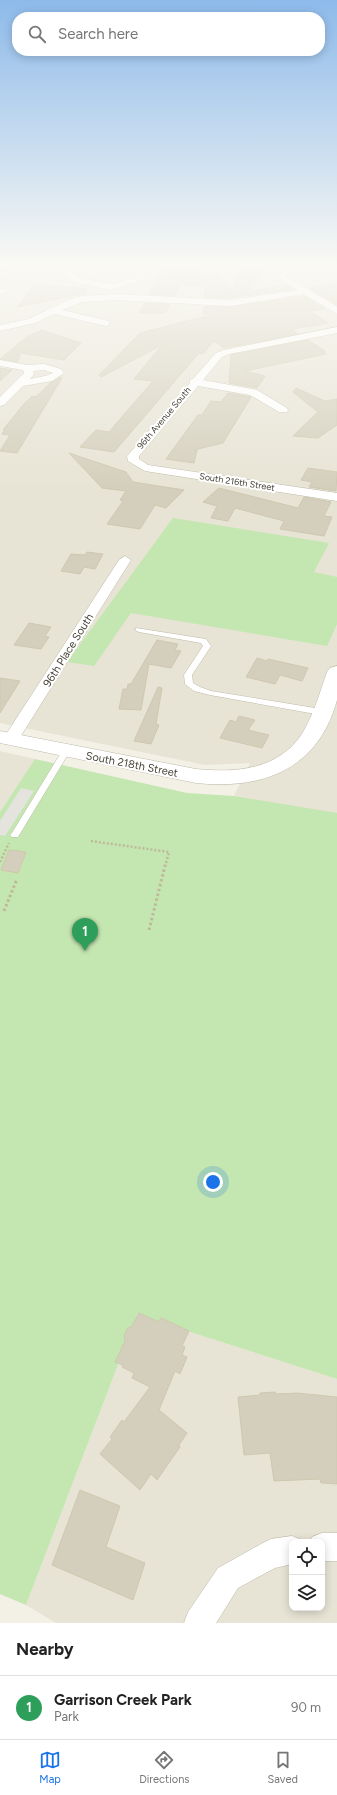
<!DOCTYPE html>
<style>
body{margin:0;font-family:Figtree,sans-serif;background:#f6f6f6;color:#222}
.controls{position:absolute;right:12px;bottom:12px;display:grid;overflow:hidden;border-radius:8px;box-shadow:0 2px 10px #0003}
.controls button{width:36px;height:36px;display:grid;place-items:center;padding:0;border:0;border-bottom:1px solid #e0e0e0;background:#fff;color:#222;font:20px sans-serif}
.you{position:absolute;left:213px;top:1182px;width:14px;height:14px;margin:-10px;border:3px solid #fff;border-radius:50%;background:#1a73e8;box-shadow:0 0 0 6px #1a73e833}
.badge{display:grid;place-items:center;width:26px;height:26px;border-radius:50%;background:#1a73e8;color:#fff;font-size:13px;font-weight:700}
.pin{position:absolute;translate:-50% -33px;filter:drop-shadow(0 1px 2px #0008)}
.pin::after{content:'';position:absolute;top:21px;width:14px;height:12px;background:inherit;clip-path:polygon(0 0,100% 0,50% 100%)}
.list{margin:0;padding:0;list-style:none}
h2{display:flex;justify-content:space-between;align-items:center;height:52px;margin:0;padding:0 16px;font-size:17px}
h2 small{font-size:13px;font-weight:400;color:#767676}
.list li{display:grid;grid-template-columns:26px 1fr auto;gap:12px;align-items:center;box-sizing:border-box;height:64px;padding:0 16px;border-top:1px solid #e0e0e0}
.list b{display:block;font-size:15px;white-space:nowrap}
.list p{margin:0;font-size:13px;white-space:nowrap;color:#767676}
.list em{font-size:13px;font-style:normal;color:#767676}
.icon{flex:none;width:22px;height:22px;fill:none;stroke:currentColor;stroke-width:2;stroke-linecap:round;stroke-linejoin:round}
.map{position:relative;flex:none;width:337px;height:1623px;overflow:hidden}
.search{position:absolute;background:#fff;box-shadow:0 2px 10px #0003;left:12px;right:12px;top:12px;height:44px;display:flex;align-items:center;gap:10px;box-sizing:border-box;padding:0 14px;border-radius:16px;color:#767676;font-size:15px}
.sheet{height:116px;background:#fff}
nav{display:flex;justify-content:space-around;align-items:center;box-sizing:border-box;height:56px;border-top:1px solid #e0e0e0;background:#fff;font-size:11px;color:#767676}
nav a{display:grid;justify-items:center;gap:2px}
nav .on{color:#1a73e8}
.map>svg:first-child{display:block}
.residential{fill:#e7e4d5;fill-rule:evenodd}
.green{fill:#c4e6b0}
.parking{fill:#e4e3de}
.building{fill:#d4cfbc;stroke:#cfc8af}
.lines{fill:none;stroke-linecap:round;stroke-linejoin:round}
.service-casing{stroke:#bebba9;stroke-width:1}
.minor-casing{stroke:#bebba9;stroke-width:1}
.tertiary-casing{stroke:#bebba9;stroke-width:1}
.path-far1{stroke:#bfb99b;stroke-width:2.5;stroke-dasharray:2 2;stroke-linecap:butt}
.path{stroke:#bfb99b;stroke-width:3;stroke-dasharray:2.5 2.5;stroke-linecap:butt}
.service{fill:#fff;fill-rule:evenodd}
.minor{fill:#fff;fill-rule:evenodd}
.tertiary{fill:#fff;fill-rule:evenodd}
.labels{text-anchor:middle;stroke-width:4;stroke-linejoin:round;paint-order:stroke}
.far-street-label{font-size:9px;fill:#454236;stroke:#fff}
.street-label{font-size:11px;fill:#454236;stroke:#fff}
</style>
<div class="map">
<svg width="337" height="1623" viewBox="0 0 337 1623">
<rect width="100%" height="100%" fill="#f3f1e6"/>
<g class="residential">
<polygon points="19,263 337,263 337,819 234,796 250,763 205,765 0,723 0,277"/>
<polygon points="0,751 35,759 0,812"/>
<path d="M137 1315 337 1379V1623H56L26 1605ZM292 1542H322V1608H292Z"/>
</g>
<g class="green">
<polygon points="0,263 222,263 15,266 0,273"/>
<polygon points="173,518 329,543 314,572 337,577 337,624 327,646 131,613 94,666 67,662"/>
<polygon points="35,759 187,793 234,796 337,813 337,1379 137,1315 26,1605 0,1594 0,812"/>
</g>
<polygon class="parking" points="21,788 34,791 5,836 0,835 0,821"/>
<g class="building">
<polygon points="167,263 175,263 202,274 217,273 234,291 239,271 244,271 249,263 271,263 250,291 287,285 294,289 230,298 204,297 205,286 180,285 174,296 149,294"/>
<polygon points="337,283 337,305 309,288"/>
<polygon points="35,285 86,289 87,293 17,307"/>
<polygon points="304,296 325,309 310,311 328,323 292,329 298,334 224,348 214,341 203,354 199,353 114,452 80,447 96,430 109,432 153,381 134,379 162,345 101,377 99,375 140,333 207,316 207,314 203,314 204,306 230,307"/>
<polygon points="145,303 170,304 165,313 139,313"/>
<polygon points="42,330 81,343 64,360 20,353 18,362 0,359 28,336"/>
<polygon points="308,340 325,351 322,351 326,354 245,371 265,376 257,388 229,383 231,355"/>
<polygon points="0,368 12,370 0,381"/>
<polygon points="61,377 62,378 17,453 0,451 10,435 2,434 5,430 3,430 23,405 31,397 37,396 50,383"/>
<polygon points="296,388 325,401 337,399 337,425 318,438 293,436 318,412 293,392"/>
<polygon points="228,393 251,397 223,443 194,450 197,450 194,463 166,459 198,415 202,415 211,401 221,402"/>
<polygon points="69,453 126,472 133,482 184,490 166,508 155,505 140,529 107,524 123,501 120,500 126,491 102,488"/>
<polygon points="308,468 337,472 336,491 309,487 312,482 301,480"/>
<polygon points="219,488 298,508 304,497 331,502 324,516 332,517 324,536 280,529 284,521 235,508 228,521 211,518 217,506 203,502"/>
<polygon points="87,552 103,554 95,569 84,567 80,574 61,571 71,554 85,555"/>
<polygon points="29,623 51,627 45,636 49,637 41,649 14,645"/>
<polygon points="157,640 178,644 175,650 181,651 171,668 149,664 141,710 119,709 123,689 127,689 128,684 131,684"/>
<polygon points="257,658 267,661 268,659 308,668 302,681 280,675 275,684 246,677"/>
<polygon points="0,678 20,681 0,713"/>
<polygon points="158,687 162,688 156,724 159,725 151,744 134,741"/>
<polygon points="239,716 255,720 248,730 269,735 262,748 220,738 230,720 236,722"/>
<polygon points="9,850 26,852 18,873 1,870"/>
<polygon points="139,1313 159,1322 161,1318 189,1331 182,1346 185,1347 182,1355 187,1357 180,1374 175,1371 159,1410 187,1433 179,1445 180,1447 157,1480 151,1474 140,1490 100,1454 112,1439 110,1437 122,1420 124,1422 150,1387 132,1378 134,1373 122,1367 123,1365 115,1362 125,1341 124,1336 127,1329 132,1326"/>
<polygon points="275,1392 276,1394 297,1393 337,1397 337,1484 321,1483 320,1479 274,1481 270,1453 244,1455 238,1397 260,1395 260,1393"/>
<polygon points="80,1490 120,1506 106,1547 145,1563 133,1600 52,1565"/>
</g>
<g class="lines">
<g class="service-casing">
<g id="service">
<polygon points="136,628 206,639 211,646 192,675 193,683 200,687 211,691 321,709 325,712 321,715 210,695 194,691 185,684 184,675 203,646 201,643 139,632 135,630"/>
<polygon points="66,748 70,751 18,837 12,837 10,835 12,833 62,751"/>
</g>
</g>
<g class="minor-casing">
<g id="minor">
<polygon points="287,263 297,263 287,270 286,276 337,307 337,314 304,294 230,306 116,300 82,302 62,310 109,321 109,325 106,326 54,314 35,323 0,331 0,325 29,319 68,300 82,296 116,294 230,300 298,290 278,277 279,269"/>
<polygon points="63,270 69,270 79,278 112,284 146,275 150,277 112,290 73,282 63,274"/>
<polygon points="0,289 5,289 6,291 0,295"/>
<polygon points="337,327 337,333 229,354 222,357 203,380 257,390 287,408 288,410 287,412 279,412 250,395 198,386 139,456 139,459 148,465 337,493 337,501 145,471 128,461 127,456 129,454 190,383 190,380 193,379 216,353 224,350"/>
<path d="M0 360 27 365 44 364 61 369 64 373 52 381 23 386 4 405 0 406V397L24 373 23 370 0 366ZM44 370 53 373 45 376 30 379 34 374 33 371Z"/>
<polygon points="125,556 131,560 19,739 17,743 11,744 5,743 3,739 119,560"/>
<polygon points="322,1533 337,1533 337,1561 322,1561 322,1542 310,1542 312,1537"/>
<polygon points="292,1536 302,1540 303,1542 292,1542 292,1564 275,1568 238,1588 216,1623 184,1623 188,1612 218,1568 261,1544 271,1539"/>
</g>
</g>
<g class="tertiary-casing">
<path id="tertiary" d="M337 666C337 677 337 690 337 700 318 770 262 790 196 783L0 743V731L196 769C236 773 280 770 303 732 314 714 320 692 327 672L330 668Z"/>
</g>
<g class="path-far1">
<polyline points="91,841 169,852 166,863"/>
<polyline points="0,862 9,843"/>
</g>
<g class="path">
<polyline points="4,911 17,879"/>
<polyline points="149,930 166,862"/>
</g>
<use href="#service" class="service"/>
<use href="#minor" class="minor"/>
<use href="#tertiary" class="tertiary"/>
</g>
<linearGradient id="sky" x2="0" y2="1"><stop stop-color="#8dbaea"/><stop offset="0.54" stop-color="#faf9f4"/><stop offset="1" stop-color="#faf9f4" stop-opacity="0"/></linearGradient>
<rect width="337" height="490" fill="url(#sky)"/>
<g class="labels">
<g class="far-street-label">
<text transform="translate(164 418) rotate(-50)" y="3">96th Avenue South</text>
<text transform="translate(237 482) rotate(9)" y="3">South 216th Street</text>
</g>
<g class="street-label">
<text transform="translate(68 650) rotate(-58)" y="4">96th Place South</text>
<text transform="translate(132 764) rotate(11)" y="4">South 218th Street</text>
</g>
</g>
</svg>
<div class="controls">
<button><svg class="icon" aria-label="locate" viewBox="0 0 24 24"><circle cx="12" cy="12" r="6"/><path d="M12 2v4M12 18v4M2 12h4M18 12h4"/></svg></button>
<button><svg class="icon" aria-label="layers" viewBox="0 0 24 24"><path d="M12 4l9 5-9 5-9-5zM3 14l9 5 9-5"/></svg></button>
</div>
<div class="you"></div>
<div class="pin badge" style="left:85px;top:951px;background:#2e9e5b">1</div>
<div class="search"><svg class="icon" aria-label="search" viewBox="0 0 24 24"><circle cx="10" cy="10" r="6"/><path d="M15 15l6 6"/></svg>Search here</div>
</div>
<section class="sheet">
<h2>Nearby<small></small></h2>
<ul class="list">
<li><span class="badge" style="background:#2e9e5b">1</span><div><b>Garrison Creek Park</b><p>Park</p></div><em>90 m</em></li>
</ul>
</section>
<nav>
<a class="on"><svg class="icon" aria-label="map" viewBox="0 0 24 24"><path d="M3 6l6-2 6 2 6-2v14l-6 2-6-2-6 2zM9 4v14M15 6v14"/></svg>Map</a>
<a><svg class="icon" aria-label="directions" viewBox="0 0 24 24"><path d="M12 3l9 9-9 9-9-9zM9 14v-3h6M13 9l2 2-2 2"/></svg>Directions</a>
<a><svg class="icon" aria-label="saved" viewBox="0 0 24 24"><path d="M7 4h10v16l-5-4-5 4z"/></svg>Saved</a>
</nav>
